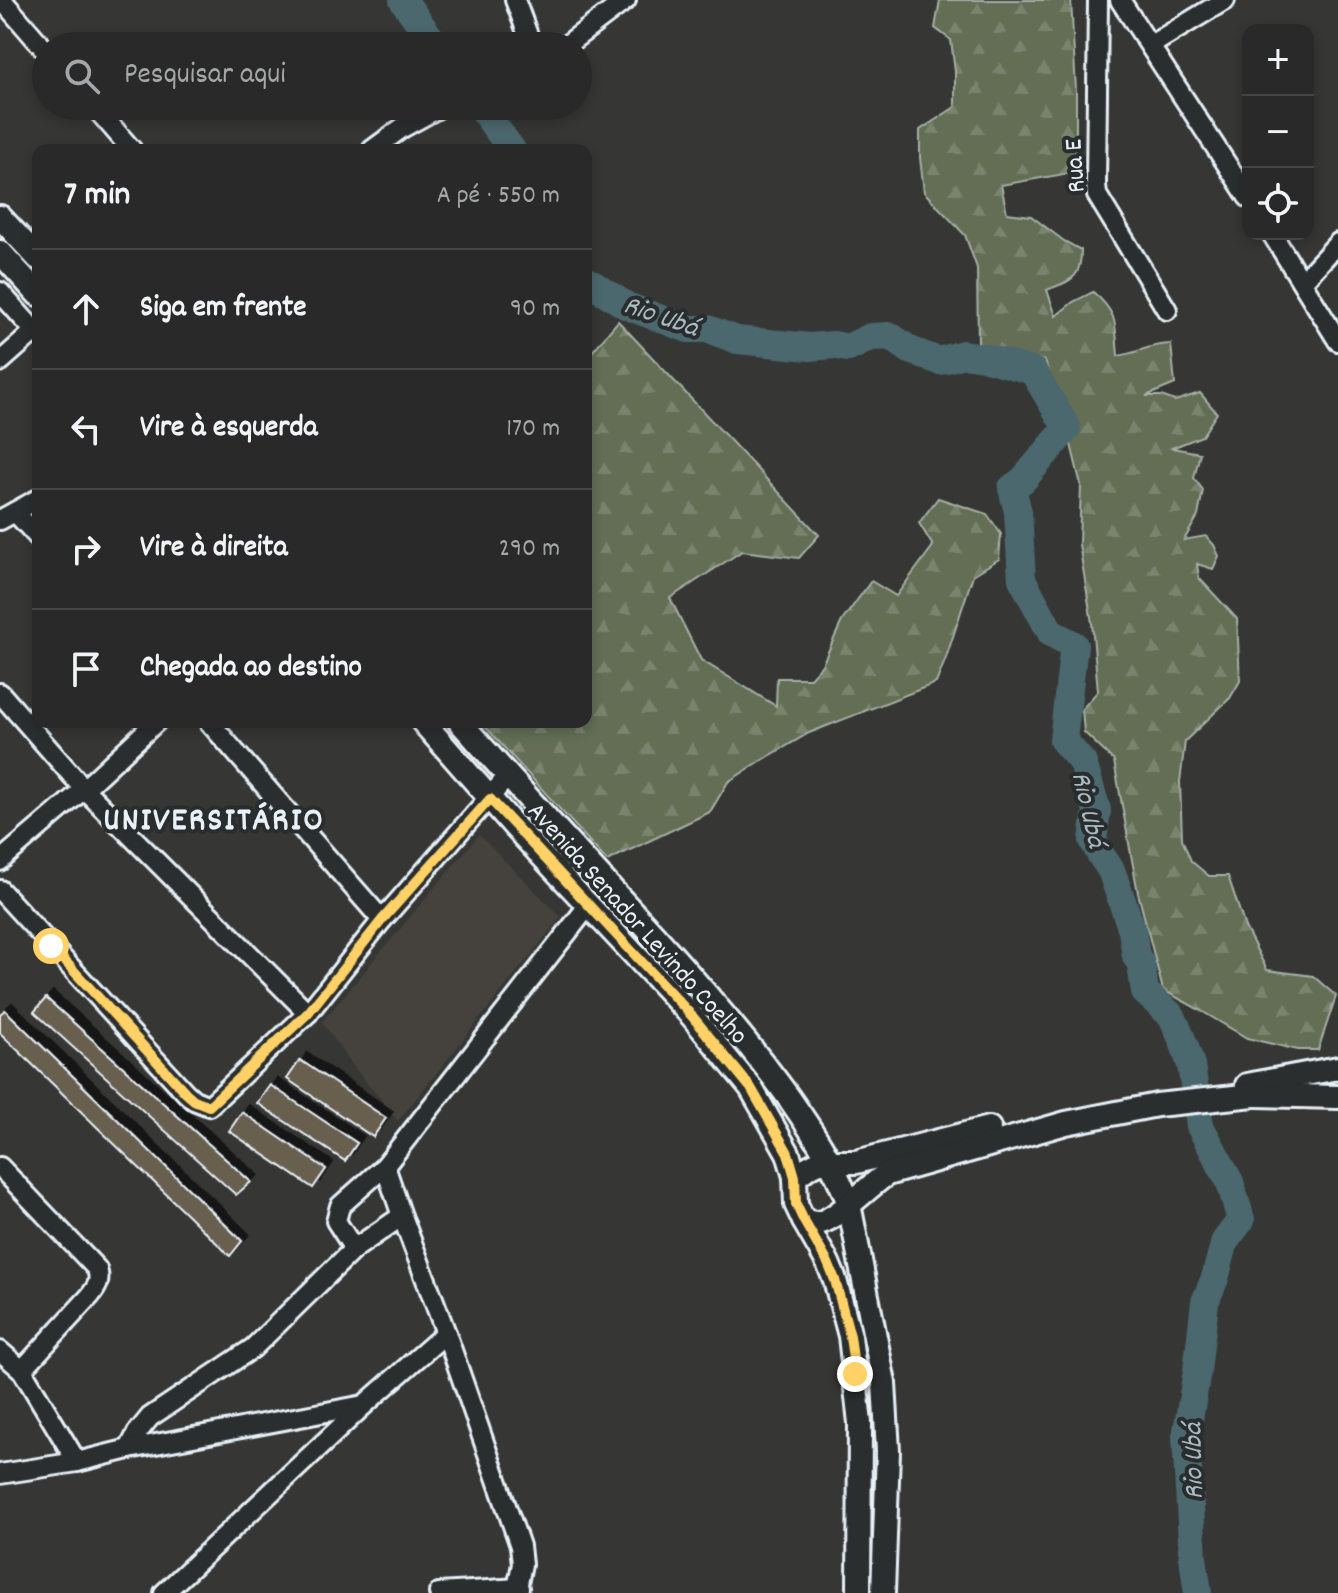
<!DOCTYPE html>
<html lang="pt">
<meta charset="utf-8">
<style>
body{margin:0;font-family:Dekko,sans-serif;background:#343534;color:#f1f3f6}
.controls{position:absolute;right:24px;top:24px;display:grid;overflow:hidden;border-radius:16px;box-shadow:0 4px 12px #0003}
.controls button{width:72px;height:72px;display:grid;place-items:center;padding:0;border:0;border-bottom:2px solid #444545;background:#282928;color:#f1f3f6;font:40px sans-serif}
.stop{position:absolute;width:24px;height:24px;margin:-18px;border:6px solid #ffd166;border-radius:50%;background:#fff}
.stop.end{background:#ffd166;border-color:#fff;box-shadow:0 2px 8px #0008}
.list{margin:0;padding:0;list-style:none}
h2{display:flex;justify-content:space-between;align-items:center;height:104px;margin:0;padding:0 32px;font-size:34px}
h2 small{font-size:26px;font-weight:400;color:#a5a6a8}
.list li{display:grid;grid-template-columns:52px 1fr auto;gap:24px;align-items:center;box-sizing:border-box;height:120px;padding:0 32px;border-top:2px solid #444545}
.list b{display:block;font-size:30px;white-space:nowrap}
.list em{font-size:26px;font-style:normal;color:#a5a6a8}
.icon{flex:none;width:44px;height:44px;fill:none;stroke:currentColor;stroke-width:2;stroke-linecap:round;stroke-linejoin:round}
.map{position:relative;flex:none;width:1338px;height:1593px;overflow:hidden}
.search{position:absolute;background:#282928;box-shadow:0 4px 12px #0003;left:32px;top:32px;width:560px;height:88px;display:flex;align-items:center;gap:20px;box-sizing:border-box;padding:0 28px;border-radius:44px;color:#a5a6a8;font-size:30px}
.panel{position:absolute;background:#282928;box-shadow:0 4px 12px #0003;left:32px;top:144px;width:560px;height:584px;border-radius:16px}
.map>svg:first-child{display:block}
.built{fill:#45433d}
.forest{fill:url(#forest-firs);stroke:#a6b0a6;stroke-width:2}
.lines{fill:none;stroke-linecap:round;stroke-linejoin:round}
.river{stroke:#4b686e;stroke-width:28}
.building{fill:#685f50;stroke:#e8f1f8;stroke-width:2;filter:url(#shadow)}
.minor-casing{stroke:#e8f1f8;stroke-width:24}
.tertiary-casing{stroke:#e8f1f8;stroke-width:28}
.minor{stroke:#2a2d2e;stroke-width:18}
.tertiary{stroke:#2a2d2e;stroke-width:22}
.route{stroke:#ffd166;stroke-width:10}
.labels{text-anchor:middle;stroke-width:8;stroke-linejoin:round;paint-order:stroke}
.street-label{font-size:26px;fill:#e8f1f8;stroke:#2a2d2e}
.water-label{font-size:28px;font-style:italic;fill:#a9bac1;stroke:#2a2d2e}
.district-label{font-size:34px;font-weight:bold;letter-spacing:2px;fill:#e8f1f8;stroke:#2a2d2e}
</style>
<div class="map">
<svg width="1338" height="1593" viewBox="0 0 1338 1593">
<defs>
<pattern id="forest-firs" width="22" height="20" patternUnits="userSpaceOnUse" patternTransform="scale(2)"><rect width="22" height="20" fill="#646e54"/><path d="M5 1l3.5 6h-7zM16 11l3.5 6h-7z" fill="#7a836d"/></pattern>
<filter id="shadow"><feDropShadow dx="7" dy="-7" stdDeviation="0" flood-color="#0009"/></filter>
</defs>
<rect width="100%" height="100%" fill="#363735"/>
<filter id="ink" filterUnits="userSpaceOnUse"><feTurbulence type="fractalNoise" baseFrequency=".0125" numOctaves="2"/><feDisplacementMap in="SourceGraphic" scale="16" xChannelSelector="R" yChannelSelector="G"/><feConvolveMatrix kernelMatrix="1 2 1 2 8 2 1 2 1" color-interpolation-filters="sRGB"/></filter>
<g filter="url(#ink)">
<polygon class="built" points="479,835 561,917 398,1121 350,1062 322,1022"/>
<g class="forest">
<path d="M940 0H1071L1076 90V172L1001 185 1007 213 1031 216 1064 241 1081 250C1081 280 1071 280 1047 290L1056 316 1073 302 1093 292C1119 314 1115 325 1118 356 1138 353 1150 344 1171 344L1175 384 1146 396H1161L1175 401 1200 393 1217 413 1202 436 1172 448 1200 453 1194 478 1203 490 1198 516 1184 540 1206 536 1214 545 1219 556 1213 569 1197 564 1199 578 1237 619 1240 681 1230 698 1185 741 1180 782 1182 839 1191 861 1209 876H1228L1245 927 1267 970 1313 976 1336 996 1318 1050H1298L1247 1038 1198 1009 1163 990 1138 893 1114 761 1084 732 1082 709 1098 691 1092 623 1079 544 1081 485 1067 428 1045 361 978 343 977 268 965 235 924 192 920 158V130L955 107V71L951 40 935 28Z"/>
<polygon points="618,321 819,535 799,558 742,551 670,598 701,660 776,706 777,678 810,678 822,665 842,621 871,581 896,596 933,546 919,523 938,498 987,514 1001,534 999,559 973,575 946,658 936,683 809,733 759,762 728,782 710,812 607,861 481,722 586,722 586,359"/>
</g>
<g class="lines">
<g class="river">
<polyline points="403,0 436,46"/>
<polyline points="480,106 512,150"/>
<polyline points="586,280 627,306 688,329 708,329 737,340 810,347 834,345 848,348 871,337 890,336 910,350 939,361 963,354 983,357 1033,371 1067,428 1023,480 1012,488 1018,512 1022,579 1051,633 1074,645 1063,740 1083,763 1097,810 1093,840 1100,854 1111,870 1122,901 1132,930 1136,956 1141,964 1145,992 1172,1016 1184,1044 1191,1065 1200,1126 1230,1182 1241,1220 1225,1241 1215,1278 1205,1302 1197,1371 1186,1437 1193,1558 1198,1593"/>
</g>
</g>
<g class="building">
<polygon points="46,998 251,1182 236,1195 34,1012"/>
<polygon points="5,1010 242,1241 230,1256 0,1033 0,1014"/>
<polygon points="300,1060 386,1118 373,1137 287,1079"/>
<polygon points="270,1085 357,1143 345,1161 257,1103"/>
<polygon points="242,1112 326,1169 313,1188 229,1131"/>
</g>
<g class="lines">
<g class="minor-casing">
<g id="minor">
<polyline points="2,0 46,51"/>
<polyline points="515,0 532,46"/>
<polyline points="1098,0 1096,185 1097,195 1167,310"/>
<polyline points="1120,0 1248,197"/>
<polyline points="1151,45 1225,0"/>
<polyline points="565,46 626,0"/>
<polyline points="94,106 132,150"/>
<polyline points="372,150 402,128 442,106"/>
<polyline points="1272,234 1338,341"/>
<polyline points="1302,282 1338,243"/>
<polyline points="0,292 38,335"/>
<polyline points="0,362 35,331"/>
<polyline points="15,512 38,537"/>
<polyline points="0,520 38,499"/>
<polyline points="0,693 84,789 308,1013"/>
<polyline points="209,722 382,920"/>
<polyline points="0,861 84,789 156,722"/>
<polyline points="0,890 186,1093 194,1100 209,1106 308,1013 382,920 508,776"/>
<polyline points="385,1166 402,1216 446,1333 520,1546 522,1564 516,1593"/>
<path d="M0 1167 97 1269C101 1281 97 1287 90 1296L22 1370"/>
<polyline points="354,1249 336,1221 340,1206 385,1166 588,906"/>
<polyline points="0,1351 22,1370 77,1462"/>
<polyline points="129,1449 137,1433 150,1417 253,1348 354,1249 402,1216"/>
<polyline points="0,1474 77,1462 129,1449 364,1405"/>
<polyline points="164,1593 364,1405 446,1333"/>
<polyline points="439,1593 519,1588"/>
</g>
</g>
<g class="tertiary-casing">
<g id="tertiary">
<polyline points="0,217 38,258"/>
<polyline points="0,252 38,294"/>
<polyline points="423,722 515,827 692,1016 751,1088 788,1153 795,1177 796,1204 804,1221 828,1263 835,1280 850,1336 860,1423 859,1593"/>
<path d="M460 722C524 794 588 864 653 934 701 987 747 1040 789 1098 812 1131 835 1165 849 1204L884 1383 888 1451 883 1593"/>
<polyline points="1247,1085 1338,1068"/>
<polyline points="795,1177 807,1168 819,1162 856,1162 989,1128"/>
<path d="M804 1221C806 1221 814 1223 817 1223 835 1222 869 1185 887 1174L1066 1123 1157 1105 1254 1095 1338 1097"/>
</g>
</g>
<use href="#minor" class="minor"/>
<use href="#tertiary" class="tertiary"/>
</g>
</g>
<g class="lines" filter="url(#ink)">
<polyline class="route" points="51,946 186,1093 194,1100 209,1106 308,1013 382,920 490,799 692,1016 751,1088 788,1153 795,1177 796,1204 804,1221 828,1263 835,1280 850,1336 855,1374"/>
</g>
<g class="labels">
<g class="street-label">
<text transform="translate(1073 166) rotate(-94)" y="9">Rua E</text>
<text transform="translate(639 922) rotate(48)" y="9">Avenida Senador Levindo Coelho</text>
</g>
<g class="water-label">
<text transform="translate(662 314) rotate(19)" y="10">Rio Ubá</text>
<text transform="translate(1091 809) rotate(77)" y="10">Rio Ubá</text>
<text transform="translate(1191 1461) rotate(-91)" y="10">Rio Ubá</text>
</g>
<g class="district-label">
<text x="214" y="829">UNIVERSITÁRIO</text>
</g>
</g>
</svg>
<div class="controls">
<button>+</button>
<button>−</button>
<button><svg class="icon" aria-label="locate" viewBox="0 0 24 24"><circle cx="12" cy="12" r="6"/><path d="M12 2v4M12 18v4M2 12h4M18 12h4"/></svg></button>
</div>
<div class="stop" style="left:51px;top:946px"></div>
<div class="stop end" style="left:855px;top:1374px"></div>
<div class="search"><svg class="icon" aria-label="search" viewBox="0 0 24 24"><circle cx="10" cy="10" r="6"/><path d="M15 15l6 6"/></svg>Pesquisar aqui</div>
<section class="panel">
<h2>7 min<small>A pé · 550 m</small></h2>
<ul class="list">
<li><svg class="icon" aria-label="ahead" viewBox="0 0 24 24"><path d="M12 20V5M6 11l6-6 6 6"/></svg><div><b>Siga em frente</b></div><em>90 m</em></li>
<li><svg class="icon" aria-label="left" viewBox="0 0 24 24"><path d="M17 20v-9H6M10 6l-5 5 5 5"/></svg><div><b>Vire à esquerda</b></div><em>170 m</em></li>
<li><svg class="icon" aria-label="right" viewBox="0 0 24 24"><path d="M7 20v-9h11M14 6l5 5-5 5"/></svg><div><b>Vire à direita</b></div><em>290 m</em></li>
<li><svg class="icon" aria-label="arrive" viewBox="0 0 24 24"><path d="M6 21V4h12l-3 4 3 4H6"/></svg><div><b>Chegada ao destino</b></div></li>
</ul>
</section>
</div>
